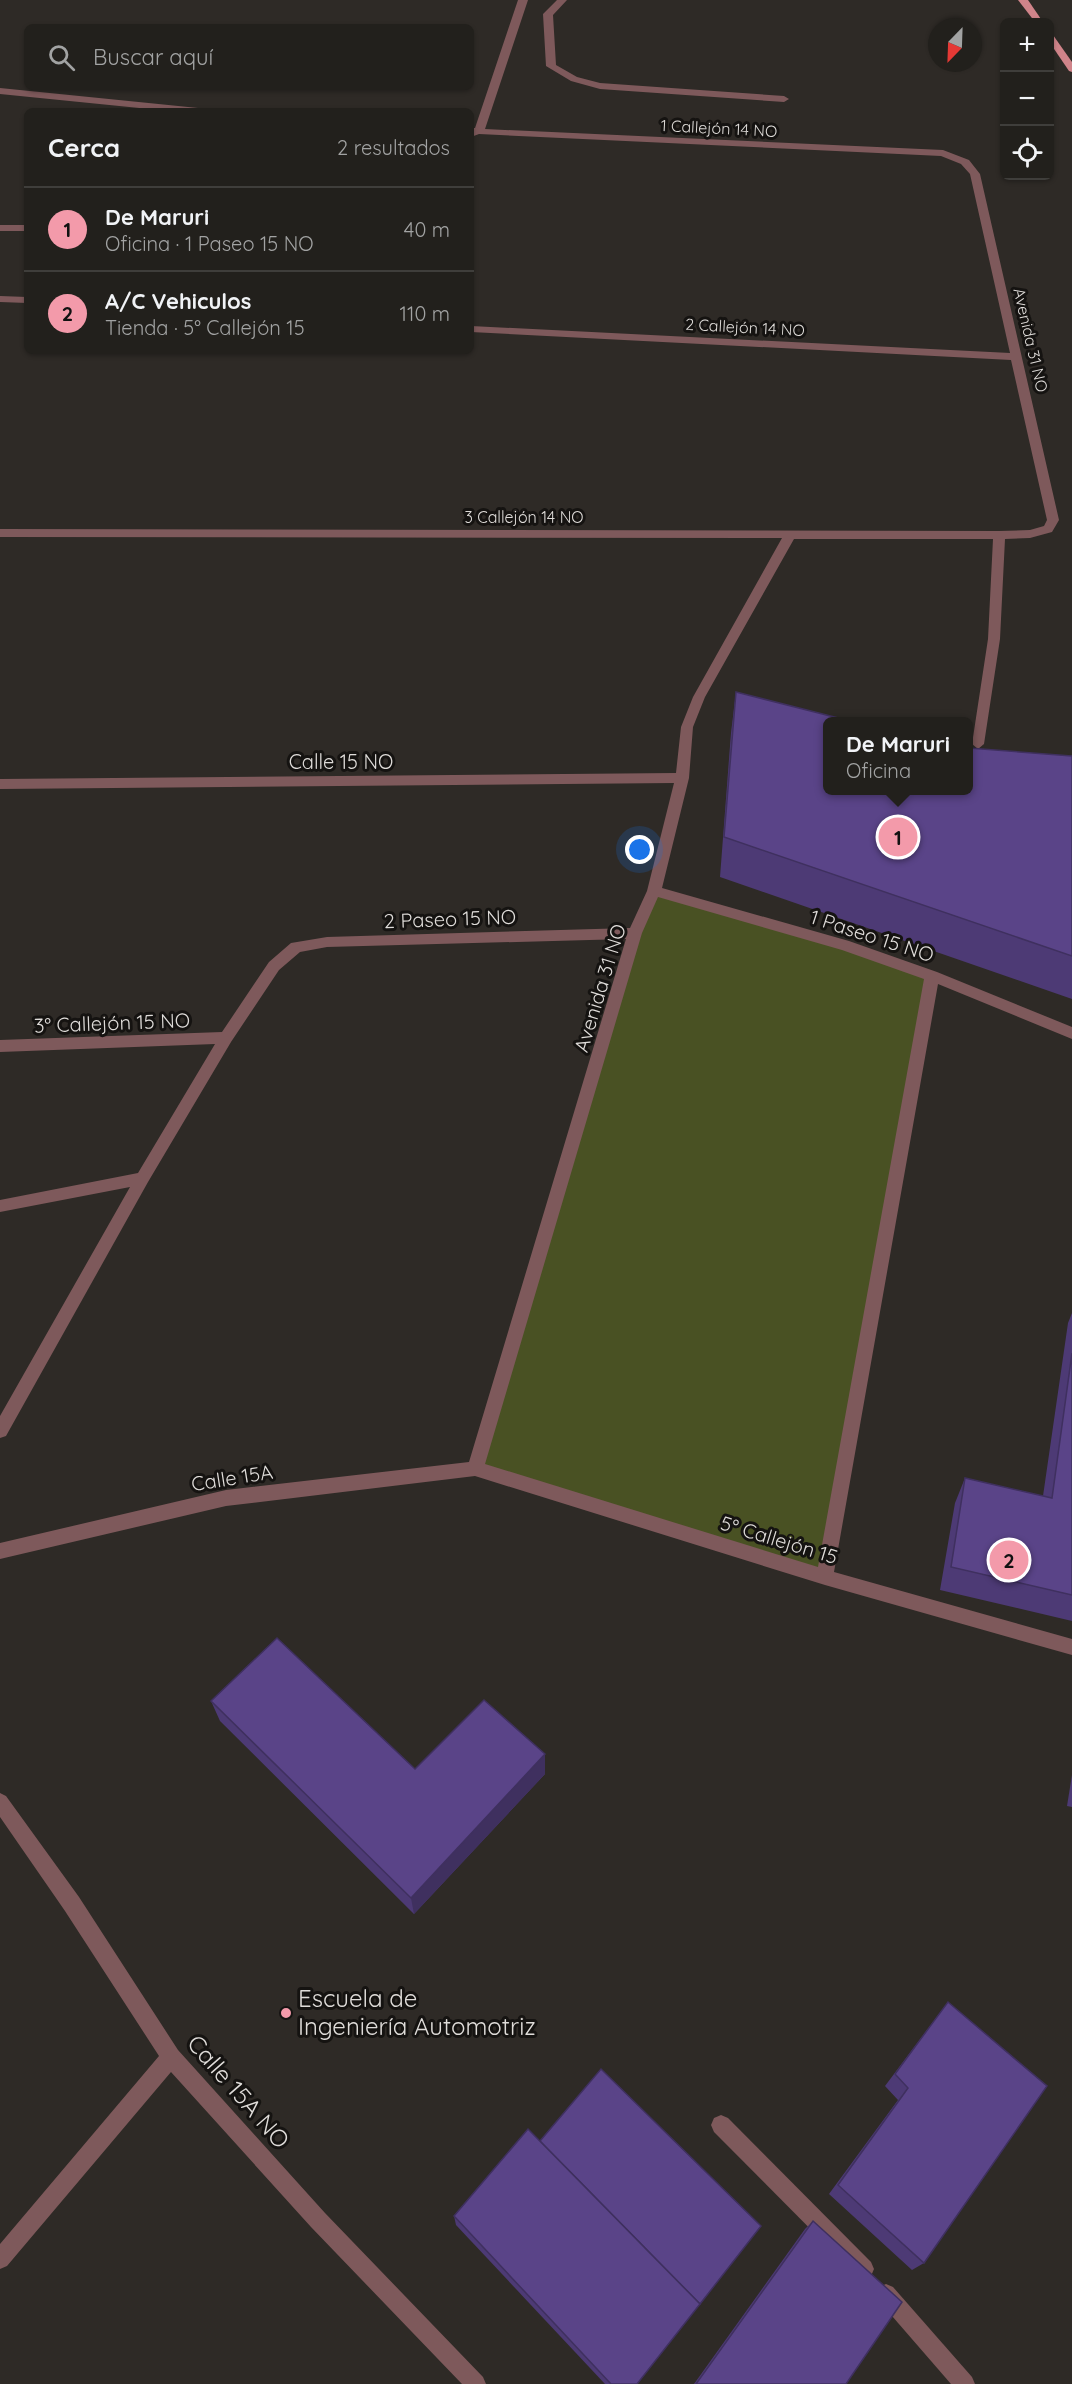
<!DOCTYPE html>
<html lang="es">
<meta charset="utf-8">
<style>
body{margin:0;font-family:Quicksand,sans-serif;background:#2a2825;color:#f1f3f6}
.controls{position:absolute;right:18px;top:18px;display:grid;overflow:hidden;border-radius:9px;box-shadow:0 2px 4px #0004}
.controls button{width:54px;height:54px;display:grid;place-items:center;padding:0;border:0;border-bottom:2px solid #3f3e3b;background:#22201c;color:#f1f3f6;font:30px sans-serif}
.compass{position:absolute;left:928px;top:18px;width:54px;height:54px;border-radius:50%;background:#22201c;box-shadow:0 2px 4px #0004;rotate:203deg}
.you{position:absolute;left:640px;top:850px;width:21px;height:21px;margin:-15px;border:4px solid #fff;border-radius:50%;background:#1a73e8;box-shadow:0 0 0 9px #1a73e833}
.badge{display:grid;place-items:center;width:39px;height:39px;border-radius:50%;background:#f39aaa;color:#111;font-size:20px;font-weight:700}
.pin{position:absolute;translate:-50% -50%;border:3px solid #fff;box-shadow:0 2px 6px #0006}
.popup{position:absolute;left:823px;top:717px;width:150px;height:78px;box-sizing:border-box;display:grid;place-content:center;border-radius:9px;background:#22201c;filter:drop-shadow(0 2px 4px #0005);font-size:20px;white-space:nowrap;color:#a2a3a3}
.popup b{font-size:22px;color:#f1f3f6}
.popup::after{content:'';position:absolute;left:50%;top:100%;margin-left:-12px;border:12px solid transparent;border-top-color:#22201c}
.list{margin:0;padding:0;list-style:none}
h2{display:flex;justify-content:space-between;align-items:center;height:78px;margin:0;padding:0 24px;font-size:26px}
h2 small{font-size:20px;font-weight:400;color:#a2a3a3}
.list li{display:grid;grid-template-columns:39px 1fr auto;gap:18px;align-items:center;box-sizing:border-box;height:84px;padding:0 24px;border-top:2px solid #3f3e3b}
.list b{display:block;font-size:22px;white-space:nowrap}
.list p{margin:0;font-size:20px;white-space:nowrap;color:#a2a3a3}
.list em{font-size:20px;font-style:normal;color:#a2a3a3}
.icon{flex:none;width:33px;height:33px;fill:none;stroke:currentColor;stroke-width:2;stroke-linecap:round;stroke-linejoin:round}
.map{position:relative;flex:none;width:1072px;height:2384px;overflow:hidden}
.search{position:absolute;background:#22201c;box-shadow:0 2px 4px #0004;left:24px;top:24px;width:450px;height:66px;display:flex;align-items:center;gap:15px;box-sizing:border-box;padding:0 21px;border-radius:9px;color:#a2a3a3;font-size:22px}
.panel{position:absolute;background:#22201c;box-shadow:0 2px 4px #0004;left:24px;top:108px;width:450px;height:246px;border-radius:9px}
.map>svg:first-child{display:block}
.green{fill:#495123}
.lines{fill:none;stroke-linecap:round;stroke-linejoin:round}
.minor{fill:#7e595b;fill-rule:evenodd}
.major{fill:#d0848a;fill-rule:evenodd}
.wall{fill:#4d3a75}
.shaded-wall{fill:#3f305f}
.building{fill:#5a4488;stroke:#3f305f;stroke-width:1.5}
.poi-dot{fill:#f39aaa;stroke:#151311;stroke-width:2}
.labels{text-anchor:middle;stroke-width:6;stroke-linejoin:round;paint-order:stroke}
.far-street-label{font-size:16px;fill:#dfdcd9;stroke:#151311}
.street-label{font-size:20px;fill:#dfdcd9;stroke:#151311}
.near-poi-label{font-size:24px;fill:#dfdcd9;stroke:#151311;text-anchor:start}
.near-street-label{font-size:24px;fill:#dfdcd9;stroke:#151311}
</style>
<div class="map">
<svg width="1072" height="2384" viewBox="0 0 1072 2384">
<rect width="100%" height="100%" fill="#2e2a26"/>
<polygon class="green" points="654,891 932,976 825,1577 475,1469"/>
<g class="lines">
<g class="minor">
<path d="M518 0H528L485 129 943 150 969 160 980 174 1059 520 1052 532 1030 538 1005 539 1000 639 984 744 978 749 972 744 988 639 993 539H794L705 697 693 727 689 778 662 888 849 941 937 972 1072 1027V1039L938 984 834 1572 1072 1639V1655L825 1585 475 1476 226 1506 0 1559V1543L226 1490 469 1462 626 939 327 947 300 952 279 970 231 1042 148 1182 6 1436 0 1438V1416L130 1187 0 1212V1200L138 1173 215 1044 0 1052V1040L222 1032 269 962 291 943 327 937 630 928 647 891 674 783 0 789V779L676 773 681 727 693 697 782 538 0 537V529L999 531 1030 530 1044 526 1047 520 1011 360 471 332V326L1010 353 970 174 961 164 941 156 479 134 471 137V128H475ZM658 897 842 950 924 979 818 1567 485 1464 642 933Z"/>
<polygon points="557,0 567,0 553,15 556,65 577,77 600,83 784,96 789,99 784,102 600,89 571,81 546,66 543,14"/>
<polygon points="0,88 198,108 203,111 169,111 0,94"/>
<rect x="0" y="225" width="27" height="6"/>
<polygon points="0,296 27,297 27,303 0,302"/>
<polygon points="0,1793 6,1796 79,1897 178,2050 325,2213 483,2377 486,2384 462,2384 311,2227 171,2072 7,2266 0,2269 0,2244 159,2056 65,1911 0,1817"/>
<polygon points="721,2115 728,2118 871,2262 874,2269 871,2276 864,2279 857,2276 714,2132 711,2125 714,2118"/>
<polygon points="886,2284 893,2287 972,2377 975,2384 951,2384 879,2301 876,2294 879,2287"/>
</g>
<g class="major">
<polygon points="1018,0 1028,0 1043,22 1035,22"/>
<polygon points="1050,34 1053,35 1072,62 1072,72 1069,71 1050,43"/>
</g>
</g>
<g class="wall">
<polygon points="736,692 828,790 1072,756 1072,999 720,877 731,733"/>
<polygon points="1072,1313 1072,1621 940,1590 955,1503 965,1478 1043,1496 1068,1323"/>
<polygon points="211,1701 415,1769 545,1754 545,1774 414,1914 220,1721"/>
<polygon points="1072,1775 1072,1807 1067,1806"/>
<polygon points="948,2002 924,2263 912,2270 829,2194 898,2100 885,2086"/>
<polygon points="454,2216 700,2304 637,2384 605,2384 456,2225"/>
<polygon points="813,2221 846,2384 694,2384 805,2229"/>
</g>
<polygon class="shaded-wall" points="545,1754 545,1774 414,1914 411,1898"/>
<g class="building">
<polygon points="736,692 854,722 828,722 828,790 969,790 969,748 1072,756 1072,956 724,837"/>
<polygon points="1072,1353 1072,1595 951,1567 965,1478 1052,1498"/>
<polygon points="277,1638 415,1769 484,1700 545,1754 411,1898 211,1701"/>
<polygon points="948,2002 1047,2086 924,2263 838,2185 908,2088 895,2074"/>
<polygon points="601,2069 761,2226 700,2304 540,2141"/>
<polygon points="528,2129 700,2304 637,2384 611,2384 454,2216"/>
<polygon points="813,2221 902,2302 846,2384 696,2384"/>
</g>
<circle class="poi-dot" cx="286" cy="2013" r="6"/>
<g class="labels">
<g class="far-street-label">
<text transform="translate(719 128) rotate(3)" y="6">1 Callejón 14 NO</text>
<text transform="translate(745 327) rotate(3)" y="6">2 Callejón 14 NO</text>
<text transform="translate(1031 340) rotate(77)" y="6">Avenida 31 NO</text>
<text x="524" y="523">3 Callejón 14 NO</text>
</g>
<g class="street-label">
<text x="341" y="769">Calle 15 NO</text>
<text transform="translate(450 919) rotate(-2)" y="7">2 Paseo 15 NO</text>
<text transform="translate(872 936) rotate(18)" y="7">1 Paseo 15 NO</text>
<text transform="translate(600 988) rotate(-73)" y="7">Avenida 31 NO</text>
<text transform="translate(112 1023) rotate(-2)" y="7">3° Callejón 15 NO</text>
<text transform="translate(232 1478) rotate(-9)" y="7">Calle 15A</text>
<text transform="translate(779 1540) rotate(17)" y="7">5° Callejón 15</text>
</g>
<g class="near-poi-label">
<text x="298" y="2007">Escuela de<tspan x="298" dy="28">Ingeniería Automotriz</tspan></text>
</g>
<g class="near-street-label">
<text transform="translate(238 2092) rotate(49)" y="8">Calle 15A NO</text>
</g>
</g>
</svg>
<div class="controls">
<button>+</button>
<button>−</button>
<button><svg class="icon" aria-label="locate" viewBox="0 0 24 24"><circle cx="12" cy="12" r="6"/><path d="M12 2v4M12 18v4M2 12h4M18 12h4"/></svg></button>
</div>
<svg class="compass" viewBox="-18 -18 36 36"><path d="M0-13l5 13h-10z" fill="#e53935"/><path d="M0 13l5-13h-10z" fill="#a2a3a3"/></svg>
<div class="you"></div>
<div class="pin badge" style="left:898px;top:837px">1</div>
<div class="popup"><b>De Maruri</b>Oficina</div>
<div class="pin badge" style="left:1009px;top:1560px">2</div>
<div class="search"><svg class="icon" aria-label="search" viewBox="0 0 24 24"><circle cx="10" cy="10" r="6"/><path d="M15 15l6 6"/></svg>Buscar aquí</div>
<section class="panel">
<h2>Cerca<small>2 resultados</small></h2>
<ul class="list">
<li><span class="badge">1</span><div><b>De Maruri</b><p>Oficina · 1 Paseo 15 NO</p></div><em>40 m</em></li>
<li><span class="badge">2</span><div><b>A/C Vehiculos</b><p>Tienda · 5° Callejón 15</p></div><em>110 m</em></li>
</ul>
</section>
</div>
